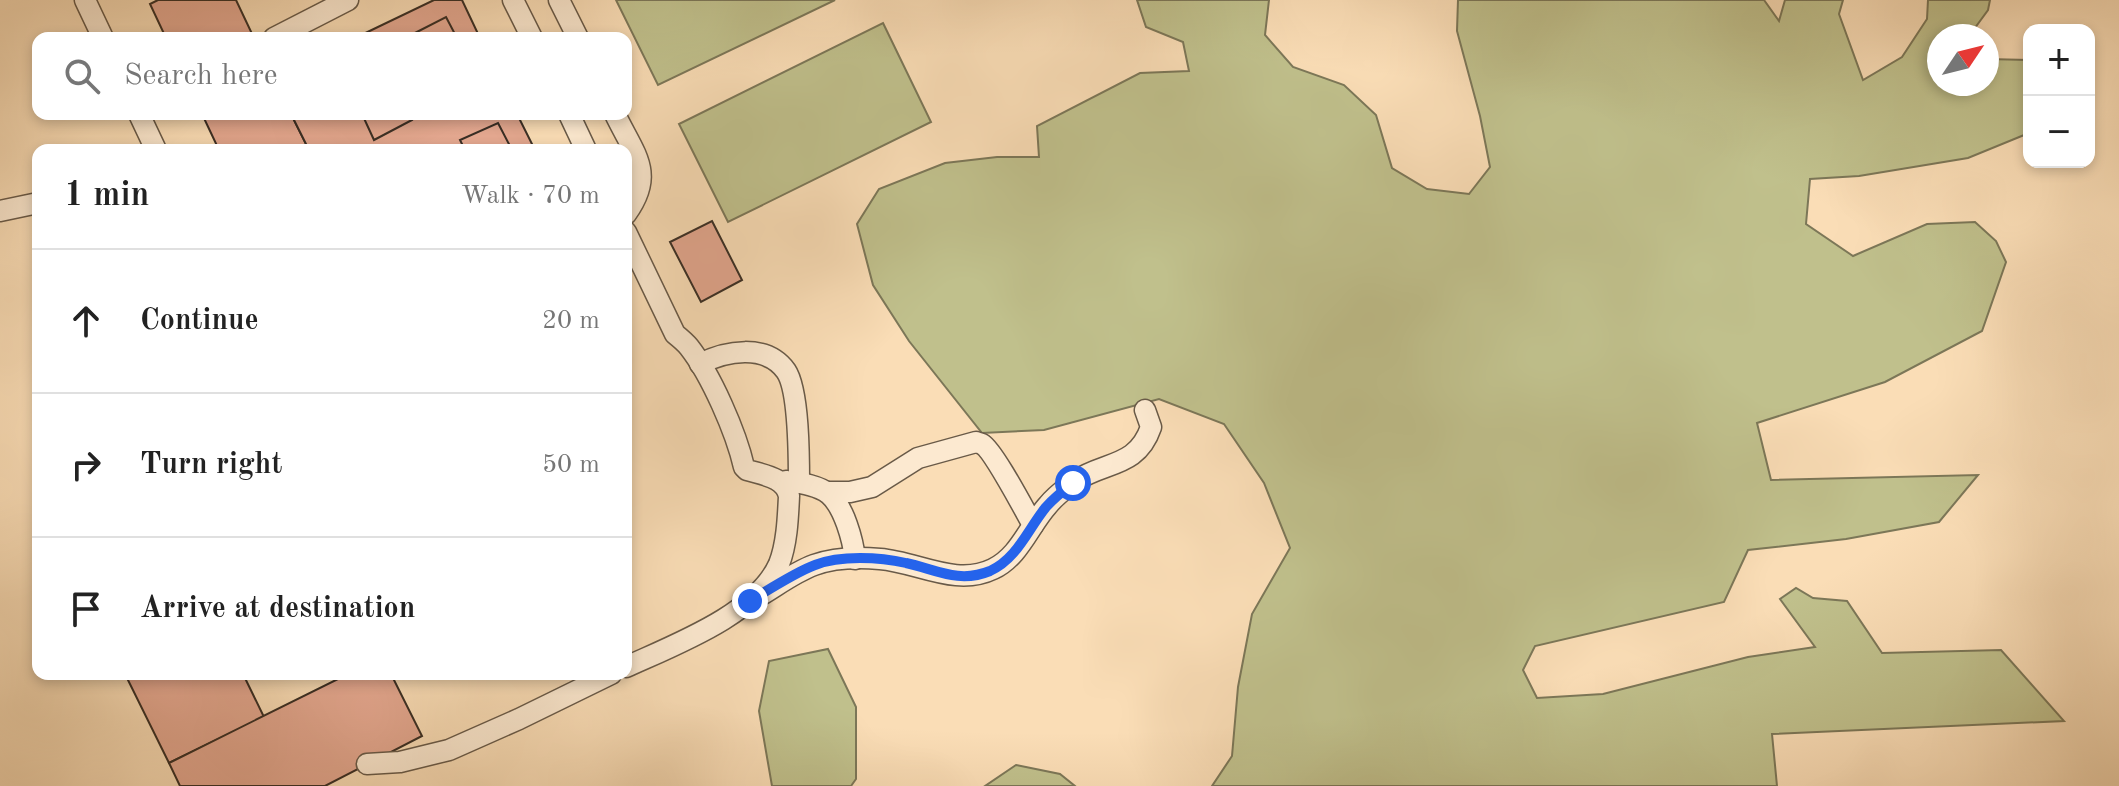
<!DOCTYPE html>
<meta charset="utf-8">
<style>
body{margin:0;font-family:"Old Standard TT",serif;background:#f2f2f2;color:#222}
.controls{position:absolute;right:24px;top:24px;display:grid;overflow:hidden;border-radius:16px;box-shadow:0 4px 12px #0003}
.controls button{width:72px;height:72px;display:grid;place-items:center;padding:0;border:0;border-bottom:2px solid #e0e0e0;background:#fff;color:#222;font:40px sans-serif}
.compass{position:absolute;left:1927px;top:24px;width:72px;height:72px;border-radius:50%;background:#fff;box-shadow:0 4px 12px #0003;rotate:55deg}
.stop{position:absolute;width:24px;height:24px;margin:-18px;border:6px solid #2563eb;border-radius:50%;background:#fff}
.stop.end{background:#2563eb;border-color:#fff;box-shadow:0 2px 8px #0008}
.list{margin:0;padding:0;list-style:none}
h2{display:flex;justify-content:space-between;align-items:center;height:104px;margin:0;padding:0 32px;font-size:34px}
h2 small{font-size:26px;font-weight:400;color:#767676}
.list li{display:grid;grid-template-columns:52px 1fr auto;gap:24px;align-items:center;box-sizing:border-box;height:144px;padding:0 32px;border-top:2px solid #e0e0e0}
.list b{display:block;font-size:30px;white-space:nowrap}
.list em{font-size:26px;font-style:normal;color:#767676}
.icon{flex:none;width:44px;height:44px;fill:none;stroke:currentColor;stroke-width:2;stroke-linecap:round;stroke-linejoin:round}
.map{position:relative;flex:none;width:2119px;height:786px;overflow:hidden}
.search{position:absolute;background:#fff;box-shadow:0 4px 12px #0003;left:32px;top:32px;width:600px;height:88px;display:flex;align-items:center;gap:20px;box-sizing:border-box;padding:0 28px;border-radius:16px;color:#767676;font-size:30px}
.panel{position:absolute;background:#fff;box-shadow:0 4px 12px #0003;left:32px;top:144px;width:600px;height:536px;border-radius:16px}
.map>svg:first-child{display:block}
.green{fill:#c0c08c;stroke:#7c7758;stroke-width:2}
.building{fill:#e3a78f;stroke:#392e24;stroke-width:2}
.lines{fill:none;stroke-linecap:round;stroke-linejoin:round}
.lane-casing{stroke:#695a48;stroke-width:23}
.lane{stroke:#fce9d0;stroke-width:20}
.route{stroke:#2563eb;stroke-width:10}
</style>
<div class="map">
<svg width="2119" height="786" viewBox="0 0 2119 786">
<rect width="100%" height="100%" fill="#faddb6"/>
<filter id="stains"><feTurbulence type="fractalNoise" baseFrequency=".0025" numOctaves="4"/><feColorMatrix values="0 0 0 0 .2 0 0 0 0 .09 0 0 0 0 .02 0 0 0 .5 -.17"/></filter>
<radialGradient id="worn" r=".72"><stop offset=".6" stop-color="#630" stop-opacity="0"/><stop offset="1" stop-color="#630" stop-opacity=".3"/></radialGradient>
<g class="green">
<polygon points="616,0 835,0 658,85"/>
<polygon points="1137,0 1269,0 1265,35 1293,67 1344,85 1376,115 1392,168 1427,189 1469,194 1490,167 1480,116 1457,31 1458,0 1764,0 1779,21 1785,0 1843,0 1839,14 1863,80 1902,57 1927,19 1928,0 1990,0 1988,10 1969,36 1939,36 1939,84 1987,84 1987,59 2029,60 2029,133 1968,158 1859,176 1810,179 1806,224 1853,256 1927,224 1975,222 1996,241 2006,262 1982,331 1885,382 1757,423 1771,480 1978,475 1939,522 1846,539 1748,550 1724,602 1535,646 1523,670 1537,698 1603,694 1748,657 1815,647 1780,599 1796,588 1813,598 1847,601 1882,653 2001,650 2064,721 1772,734 1777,786 1212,786 1232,756 1238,687 1252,614 1290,548 1264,483 1224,424 1159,399 1044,430 982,433 909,341 873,285 857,224 879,189 945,163 997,157 1039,157 1037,126 1140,73 1189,71 1183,42 1146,27"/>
<polygon points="883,23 931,122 728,222 679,124"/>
<polygon points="828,649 856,707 856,779 851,786 772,786 759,711 769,661"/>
<polygon points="1016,765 1060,774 1075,786 985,786"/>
</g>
<g class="building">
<polygon points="158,0 236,0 254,38 166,38 150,4"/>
<polygon points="434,0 462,0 480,38 355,38"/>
<polygon points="446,17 457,38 413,38 411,35"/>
<polygon points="202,114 291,114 309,150 219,150"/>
<polygon points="291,114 517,114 535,150 309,150"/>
<polygon points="362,114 409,114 412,120 374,140"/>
<polygon points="498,123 512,150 465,150 460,140"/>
<polygon points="712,221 742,280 701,302 670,242"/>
<polygon points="125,674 243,674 264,717 169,763"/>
<polygon points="348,674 391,674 422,736 325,786 180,786 169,763"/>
</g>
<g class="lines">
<g class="lane-casing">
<g id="lane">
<polyline points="85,0 103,38"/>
<polyline points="513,0 532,38"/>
<polyline points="559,0 578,38"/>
<polyline points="274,38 348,0"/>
<polyline points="139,114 156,150"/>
<polyline points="569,114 586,150"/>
<path d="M615 114C634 154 656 173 626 214"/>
<polyline points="0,211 38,203"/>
<path d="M626 232 675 334C680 338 685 342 689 347 711 375 736 432 744 467L747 470C763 475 785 477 789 496 788 517 787 544 779 564 757 614 674 645 626 667"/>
<path d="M700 364C725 351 766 343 786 371 799 390 799 459 799 483"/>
<path d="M786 481C800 483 818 485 829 494 844 507 853 540 855 559"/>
<path d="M827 492H850L872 487 918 458 976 442C978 443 981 443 982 444 993 450 1025 511 1033 525"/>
<path d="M761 595C778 585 795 572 814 565 833 558 859 557 880 559 918 562 956 587 993 569 1019 557 1029 526 1048 505 1055 496 1066 488 1075 481 1105 461 1137 468 1151 427L1145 410"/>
<polyline points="367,764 400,762 449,750 519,719 611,674"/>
</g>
</g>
<use href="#lane" class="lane"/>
</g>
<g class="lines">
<path class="route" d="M750 601C768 590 796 572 815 565 840 555 880 557 906 563 935 569 958 584 990 571 1017 559 1028 529 1046 507 1054 498 1064 490 1073 483"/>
</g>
<rect width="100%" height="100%" filter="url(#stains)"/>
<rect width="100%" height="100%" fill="url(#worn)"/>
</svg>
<div class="controls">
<button>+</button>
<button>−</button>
</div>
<svg class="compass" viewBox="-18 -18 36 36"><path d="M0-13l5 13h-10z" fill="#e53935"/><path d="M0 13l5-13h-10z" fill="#767676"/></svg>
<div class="stop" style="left:1073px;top:483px"></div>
<div class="stop end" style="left:750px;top:601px"></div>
<div class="search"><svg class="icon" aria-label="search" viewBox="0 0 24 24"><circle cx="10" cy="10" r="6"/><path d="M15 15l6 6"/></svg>Search here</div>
<section class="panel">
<h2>1 min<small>Walk · 70 m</small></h2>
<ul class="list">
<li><svg class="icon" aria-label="ahead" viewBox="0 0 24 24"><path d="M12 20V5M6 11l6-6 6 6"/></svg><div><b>Continue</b></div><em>20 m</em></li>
<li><svg class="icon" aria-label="right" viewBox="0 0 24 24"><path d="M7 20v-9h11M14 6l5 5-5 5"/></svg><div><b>Turn right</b></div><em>50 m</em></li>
<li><svg class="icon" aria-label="arrive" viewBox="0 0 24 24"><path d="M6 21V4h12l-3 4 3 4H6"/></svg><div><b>Arrive at destination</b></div></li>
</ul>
</section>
</div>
